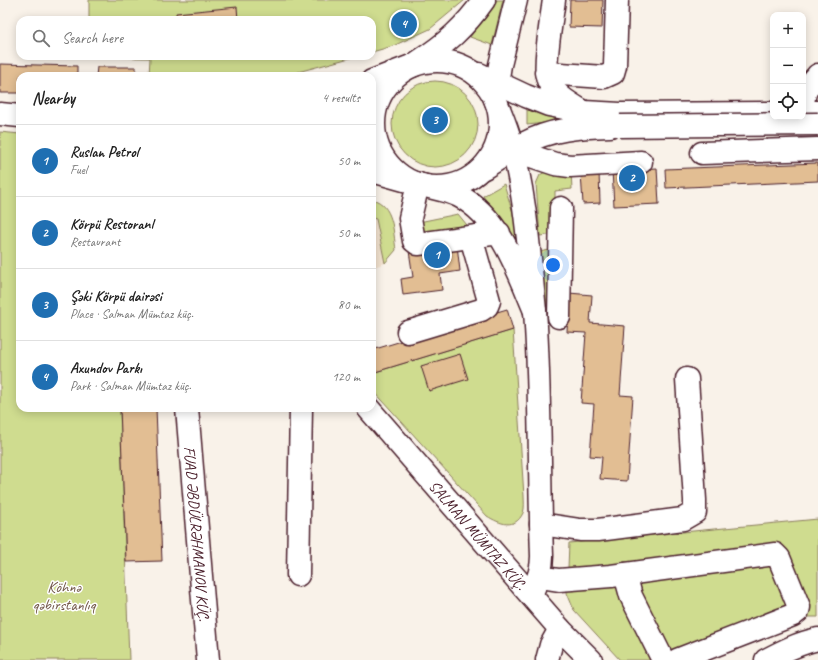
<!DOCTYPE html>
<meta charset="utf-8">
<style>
body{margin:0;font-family:Caveat,sans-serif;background:#f6f6f6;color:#222}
.controls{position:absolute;right:12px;top:12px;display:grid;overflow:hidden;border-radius:8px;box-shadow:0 2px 10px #0003}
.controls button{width:36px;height:36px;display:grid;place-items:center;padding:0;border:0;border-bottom:1px solid #e0e0e0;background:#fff;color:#222;font:20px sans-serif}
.you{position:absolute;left:553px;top:265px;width:14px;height:14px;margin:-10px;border:3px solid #fff;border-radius:50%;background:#1a73e8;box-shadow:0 0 0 6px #1a73e833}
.badge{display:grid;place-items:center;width:26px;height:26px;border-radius:50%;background:#1f6fb2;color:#fff;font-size:13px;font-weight:700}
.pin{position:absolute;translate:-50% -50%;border:2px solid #fff;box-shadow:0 1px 4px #0006}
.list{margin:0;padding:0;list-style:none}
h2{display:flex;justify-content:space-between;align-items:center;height:52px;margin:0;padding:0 16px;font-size:17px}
h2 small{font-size:13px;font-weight:400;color:#767676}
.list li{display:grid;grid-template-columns:26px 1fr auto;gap:12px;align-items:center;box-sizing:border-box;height:72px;padding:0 16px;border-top:1px solid #e0e0e0}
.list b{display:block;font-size:15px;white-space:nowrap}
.list p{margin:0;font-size:13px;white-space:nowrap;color:#767676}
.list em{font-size:13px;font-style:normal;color:#767676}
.icon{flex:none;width:22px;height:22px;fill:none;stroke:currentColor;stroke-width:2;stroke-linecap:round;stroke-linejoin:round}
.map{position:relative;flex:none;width:818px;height:660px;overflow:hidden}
.search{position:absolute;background:#fff;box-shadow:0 2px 10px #0003;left:16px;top:16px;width:360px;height:44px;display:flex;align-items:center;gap:10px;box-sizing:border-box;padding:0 14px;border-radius:12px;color:#767676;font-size:15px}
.panel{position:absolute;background:#fff;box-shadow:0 2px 10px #0003;left:16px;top:72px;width:360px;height:340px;border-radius:12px}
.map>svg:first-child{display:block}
.built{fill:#f2e2cf}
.green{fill:#cfdc8f;stroke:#8c7e5d}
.building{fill:#e2be93;stroke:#4a1f2b}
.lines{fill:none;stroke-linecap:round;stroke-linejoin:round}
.minor-casing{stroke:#4a1f2b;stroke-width:25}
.major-casing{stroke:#4a1f2b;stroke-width:25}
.highway-casing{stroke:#4a1f2b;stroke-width:25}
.minor{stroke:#fff;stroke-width:22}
.major{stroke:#fff;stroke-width:22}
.highway{stroke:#fff;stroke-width:22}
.highway-bridge-casing{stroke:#4a1f2b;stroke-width:25;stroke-linecap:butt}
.highway-bridge{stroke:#fff;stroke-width:22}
.labels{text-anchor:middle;stroke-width:3;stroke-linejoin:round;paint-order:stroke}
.street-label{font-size:16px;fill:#4a1f2b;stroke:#fff}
.park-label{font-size:16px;fill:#725849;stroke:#fff}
</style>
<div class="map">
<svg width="818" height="660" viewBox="0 0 818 660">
<rect width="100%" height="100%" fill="#f9f2e9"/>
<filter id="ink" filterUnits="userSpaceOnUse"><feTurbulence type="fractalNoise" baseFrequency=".025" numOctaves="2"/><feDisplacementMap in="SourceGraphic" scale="8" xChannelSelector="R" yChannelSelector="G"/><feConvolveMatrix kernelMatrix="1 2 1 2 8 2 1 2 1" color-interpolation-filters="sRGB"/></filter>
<g filter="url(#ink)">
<polygon class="built" points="372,218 376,219 385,263 372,268"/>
<g class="green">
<polygon points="89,0 465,0 430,29 393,46 372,52 372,20 89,20"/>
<polygon points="497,0 503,0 492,45 470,37"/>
<polygon points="89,56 357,56 283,76 149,76 150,58 89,57"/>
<circle cx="435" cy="124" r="43"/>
<polygon points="527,110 581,119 527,125"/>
<polygon points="0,132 20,134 20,408 120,408 129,660 0,660"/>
<polygon points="548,170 571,171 572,189 555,191 555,234 540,236 536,184 540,175"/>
<polygon points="504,184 513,213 521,260 503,223 483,196"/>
<path d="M372 199C394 205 393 231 396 250L385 263 376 219 372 218Z"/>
<polygon points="458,214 471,230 417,237 414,223"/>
<polygon points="555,249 554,313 544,314 539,252"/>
<path d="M513 330 524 496C524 501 525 508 523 513 515 530 500 524 487 516L372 389V373Z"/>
<polygon points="818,519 818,617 809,617 698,660 620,660 574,610 567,593 569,543"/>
</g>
<g class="building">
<polygon points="570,0 603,0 602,28 569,27"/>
<polygon points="237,7 238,20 177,20 176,13"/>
<polygon points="0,64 77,66 77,76 20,76 20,93 0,93"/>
<polygon points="97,67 136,67 136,76 96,76"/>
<polygon points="818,163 818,181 666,188 665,169"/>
<polygon points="657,168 659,204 614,206 612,170"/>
<polygon points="599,172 600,203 583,204 581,173"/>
<polygon points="457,245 460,271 440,274 442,290 403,295 401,279 413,277 409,251"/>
<polygon points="569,293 592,295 590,323 625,326 620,395 633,396 627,481 600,479 602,457 590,456 594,404 581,403 586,333 567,332"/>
<polygon points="507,309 513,330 372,373 372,350"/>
<polygon points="460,354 468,379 429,391 421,366"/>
<polygon points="120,408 156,408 162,561 126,562"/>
</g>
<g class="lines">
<g class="minor-casing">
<g id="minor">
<path d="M554 0C552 15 543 68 548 80 554 95 571 104 584 112"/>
<polyline points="546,73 604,77 613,73 615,66 617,0"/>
<path d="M495 99C500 111 505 123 509 136 526 193 529 252 535 311 518 271 500 217 459 196 447 190 431 188 418 184L410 218 414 241 418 244 499 233"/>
<path d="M803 105C804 90 808 86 818 75"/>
<polyline points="513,150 555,164 570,166 641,162"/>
<polyline points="702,153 818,149"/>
<polyline points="559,317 561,208"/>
<polyline points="408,332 481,310 487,306 489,301 471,237"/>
<path id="s1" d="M187 408 208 660"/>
<path id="s2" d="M368 408 560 629 591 660"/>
<polyline points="541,524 580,530 598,530 683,519 695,512 695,500 687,379"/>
<polyline points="625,574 631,596 663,660"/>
<polyline points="298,575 301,408"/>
<polyline points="540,577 559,580 611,576 775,554 779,558 799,607 798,611 793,615 677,660"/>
<path d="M533 590C539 578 542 569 542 556 539 474 541 393 535 311"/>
<polyline points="547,660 551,645 560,629"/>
<path d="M766 660C783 651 799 643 818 639"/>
</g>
</g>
<g class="major-casing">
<g id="major">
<polyline points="372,81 414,65"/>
<polyline points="0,114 20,116"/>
<polyline points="372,171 418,184"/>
</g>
</g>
<g class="highway-casing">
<g id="highway">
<circle cx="437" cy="124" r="63"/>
<path d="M418 62C446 44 465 27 484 0"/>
<polyline points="479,74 526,96 549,105 584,112 620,114 773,113"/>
<polyline points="495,96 500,65 516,0"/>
<polyline points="803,112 818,112"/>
<path d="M484 168C497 160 510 151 523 144 550 129 580 127 610 126"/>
</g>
</g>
<use href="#minor" class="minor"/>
<use href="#major" class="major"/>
<use href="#highway" class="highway"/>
<g class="highway-bridge-casing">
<polyline id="highway-bridge" points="620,126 818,124"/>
</g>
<use href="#highway-bridge" class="highway-bridge"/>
</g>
</g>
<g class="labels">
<g class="street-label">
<text dy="6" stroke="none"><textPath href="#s1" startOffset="126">FUAD ƏBDÜLRƏHMANOV KÜÇ.</textPath></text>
<text dy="6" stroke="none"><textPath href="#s2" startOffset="168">SALMAN MÜMTAZ KÜÇ.</textPath></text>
</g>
<g class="park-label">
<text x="64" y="592">Köhnə<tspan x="64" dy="18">qəbirstanlıq</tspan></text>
</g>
</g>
</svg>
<div class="controls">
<button>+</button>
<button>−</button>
<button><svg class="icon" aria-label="locate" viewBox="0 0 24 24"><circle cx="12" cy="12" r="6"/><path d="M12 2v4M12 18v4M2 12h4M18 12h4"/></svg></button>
</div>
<div class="you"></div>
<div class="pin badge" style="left:437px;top:255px">1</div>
<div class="pin badge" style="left:632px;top:178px">2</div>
<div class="pin badge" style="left:435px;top:120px">3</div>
<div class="pin badge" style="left:404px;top:24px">4</div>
<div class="search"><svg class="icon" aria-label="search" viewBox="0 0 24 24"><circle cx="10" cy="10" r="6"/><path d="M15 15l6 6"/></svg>Search here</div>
<section class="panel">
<h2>Nearby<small>4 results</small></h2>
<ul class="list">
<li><span class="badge">1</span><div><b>Ruslan Petrol</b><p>Fuel</p></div><em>50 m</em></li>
<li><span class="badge">2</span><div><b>Körpü Restoranl</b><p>Restaurant</p></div><em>50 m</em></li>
<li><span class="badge">3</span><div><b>Şəki Körpü dairəsi</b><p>Place · Salman Mümtaz küç.</p></div><em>80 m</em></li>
<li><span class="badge">4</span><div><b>Axundov Parkı</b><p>Park · Salman Mümtaz küç.</p></div><em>120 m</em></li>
</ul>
</section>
</div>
